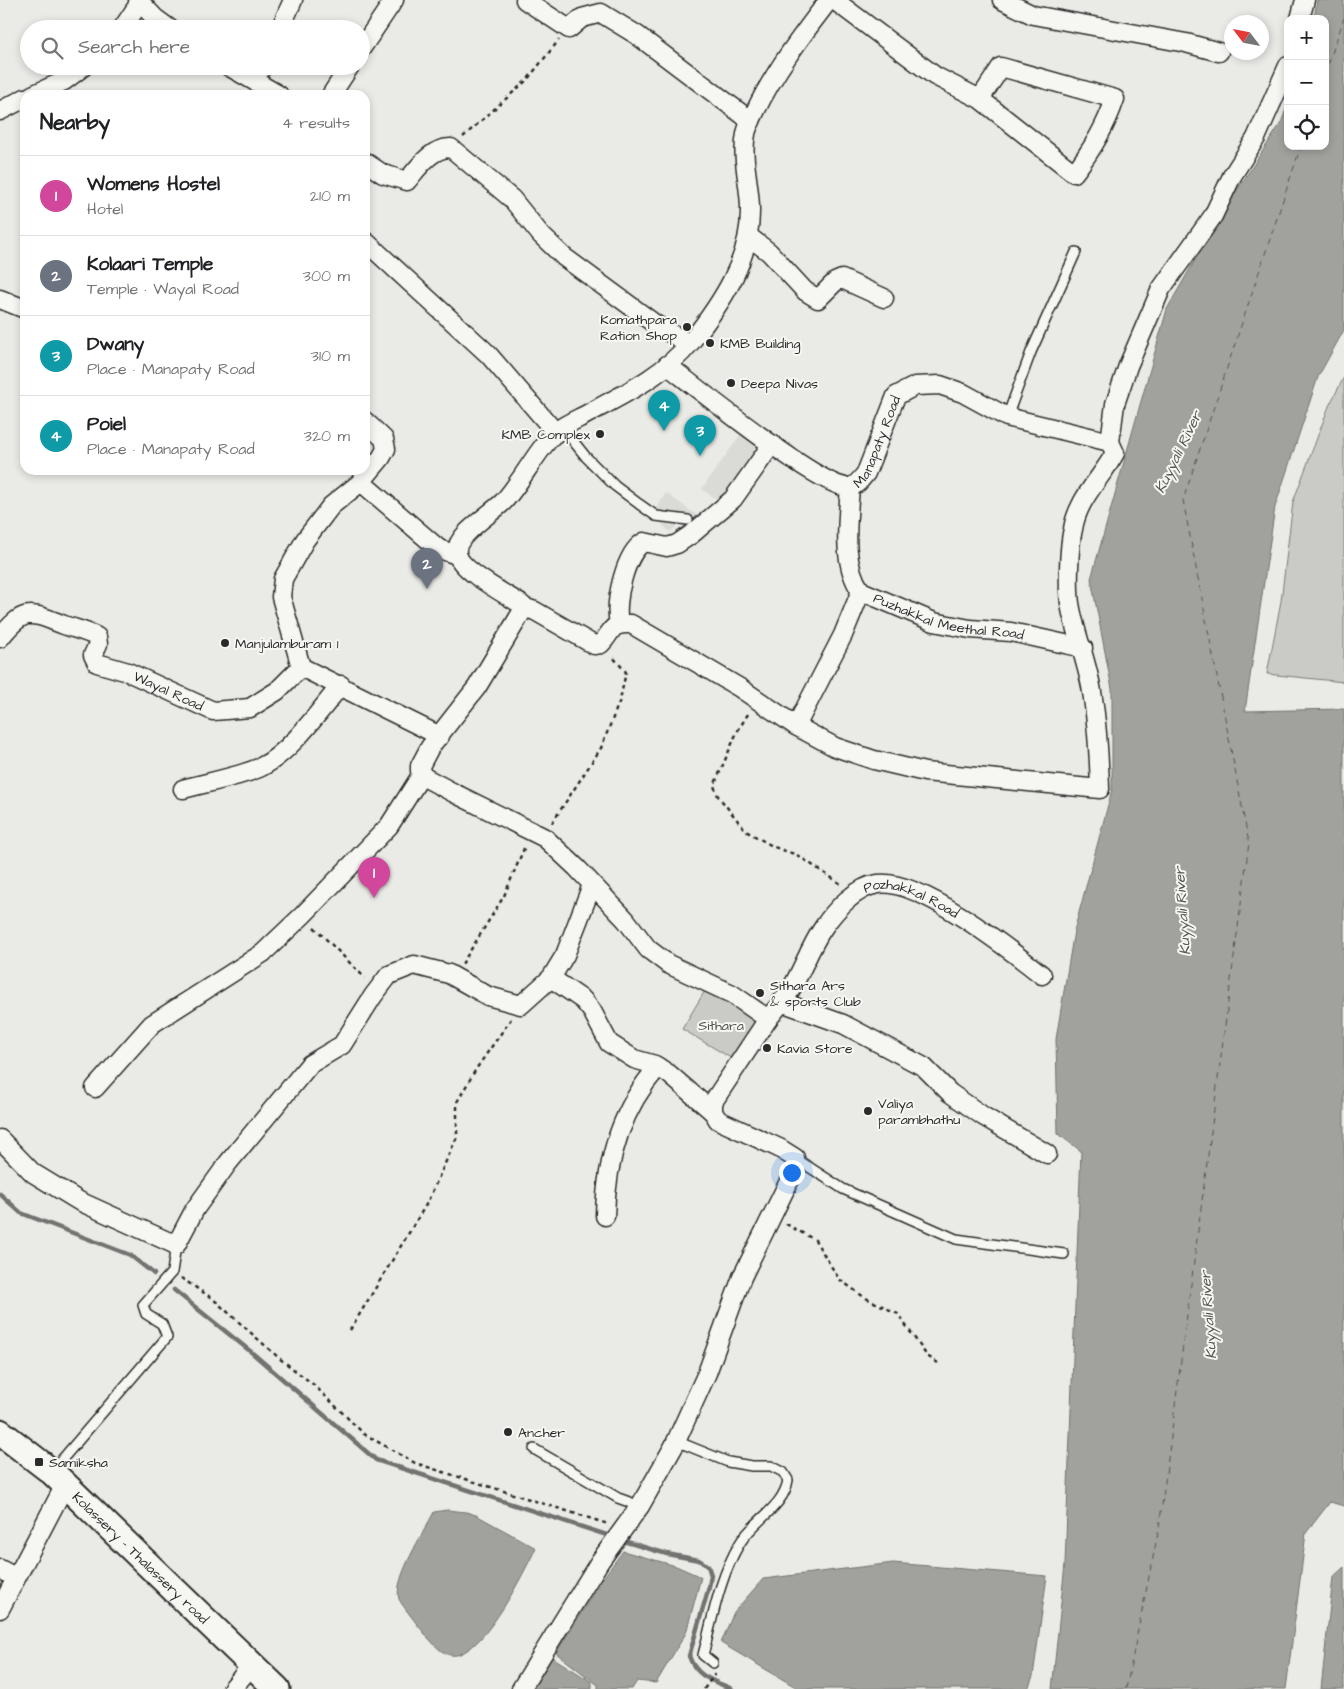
<!DOCTYPE html>
<meta charset="utf-8">
<style>
body{margin:0;font-family:"Architects Daughter",sans-serif;background:#f2f2f2;color:#202124}
.controls{position:absolute;right:15px;top:15px;display:grid;overflow:hidden;border-radius:10px;box-shadow:0 2px 8px #0003}
.controls button{width:45px;height:45px;display:grid;place-items:center;padding:0;border:0;border-bottom:1px solid #e0e0e0;background:#fff;color:#202124;font:25px sans-serif}
.compass{position:absolute;left:1224px;top:15px;width:45px;height:45px;border-radius:50%;background:#fff;box-shadow:0 2px 8px #0003;rotate:302deg}
.you{position:absolute;left:791px;top:1172px;width:18px;height:18px;margin:-12px;border:4px solid #fff;border-radius:50%;background:#1a73e8;box-shadow:0 0 0 8px #1a73e833}
.badge{display:grid;place-items:center;width:32px;height:32px;border-radius:50%;background:#b45309;color:#fff;font-size:16px;font-weight:700}
.pin{position:absolute;translate:-50% -41px;filter:drop-shadow(0 1px 2px #0008)}
.pin::after{content:'';position:absolute;top:26px;width:18px;height:15px;background:inherit;clip-path:polygon(0 0,100% 0,50% 100%)}
.list{margin:0;padding:0;list-style:none}
h2{display:flex;justify-content:space-between;align-items:center;height:65px;margin:0;padding:0 20px;font-size:21px}
h2 small{font-size:16px;font-weight:400;color:#757577}
.list li{display:grid;grid-template-columns:32px 1fr auto;gap:15px;align-items:center;box-sizing:border-box;height:80px;padding:0 20px;border-top:1px solid #e0e0e0}
.list b{display:block;font-size:19px;white-space:nowrap}
.list p{margin:0;font-size:16px;white-space:nowrap;color:#757577}
.list em{font-size:16px;font-style:normal;color:#757577}
.icon{flex:none;width:28px;height:28px;fill:none;stroke:currentColor;stroke-width:2;stroke-linecap:round;stroke-linejoin:round}
.map{position:relative;flex:none;width:1344px;height:1689px;overflow:hidden}
.search{position:absolute;background:#fff;box-shadow:0 2px 8px #0003;left:20px;top:20px;width:350px;height:55px;display:flex;align-items:center;gap:12px;box-sizing:border-box;padding:0 18px;border-radius:28px;color:#757577;font-size:19px}
.panel{position:absolute;background:#fff;box-shadow:0 2px 8px #0003;left:20px;top:90px;width:350px;height:385px;border-radius:15px}
.map>svg:first-child{display:block}
.built{fill:#dadad6}
.green{fill:#cacac7;stroke:#7a7a79}
.water{fill:#a1a19e;stroke:#727270}
.lines{fill:none;stroke-linecap:round;stroke-linejoin:round}
.stream{stroke:#727270;stroke-width:4.5}
.ferry{stroke:#545453;stroke-width:1;stroke-dasharray:6 5;stroke-linecap:butt}
.lane-casing{stroke:#2b2b2b;stroke-width:12}
.street-casing{stroke:#2b2b2b;stroke-width:21}
.secondary-casing{stroke:#2b2b2b;stroke-width:29}
.path{stroke:#2b2b2b;stroke-width:2.5;stroke-dasharray:4 4;stroke-linecap:butt}
.lane{stroke:#f6f6f2;stroke-width:9}
.street{stroke:#f6f6f2;stroke-width:18}
.secondary{stroke:#f6f6f2;stroke-width:25}
.poi-dot{fill:#2b2b2b;stroke:#f6f6f2;stroke-width:2}
.labels{text-anchor:middle;stroke-width:4;stroke-linejoin:round;paint-order:stroke}
.poi-label{font-size:14px;fill:#2b2b2b;stroke:#f6f6f2;text-anchor:start}
.street-label{font-size:14px;fill:#2b2b2b;stroke:#f6f6f2}
.park-label{font-size:14px;fill:#535352;stroke:#f6f6f2}
.water-label{font-size:15px;font-style:italic;fill:#545453;stroke:#f6f6f2}
</style>
<div class="map">
<svg width="1344" height="1689" viewBox="0 0 1344 1689">
<rect width="100%" height="100%" fill="#eaeae6"/>
<filter id="ink" filterUnits="userSpaceOnUse"><feTurbulence type="fractalNoise" baseFrequency=".02" numOctaves="2"/><feDisplacementMap in="SourceGraphic" scale="10" xChannelSelector="R" yChannelSelector="G"/><feConvolveMatrix kernelMatrix="1 2 1 2 8 2 1 2 1" color-interpolation-filters="sRGB"/></filter>
<g filter="url(#ink)">
<g class="built">
<polygon points="743,431 765,446 723,504 702,489"/>
<polygon points="666,493 692,512 704,518 689,532 680,523 670,532 652,515"/>
</g>
<g class="green">
<polygon points="1344,377 1344,682 1267,674 1281,601 1293,502 1329,406"/>
<polygon points="706,989 760,1021 736,1061 682,1029"/>
</g>
<g class="water">
<polygon points="1317,0 1344,0 1344,330 1318,377 1275,507 1245,711 1344,709 1344,1506 1330,1502 1306,1533 1286,1689 1052,1689 1065,1564 1081,1151 1058,1134 1056,1039 1074,931 1112,790 1112,689 1091,579 1167,309 1222,213 1281,123 1288,104 1288,146 1325,146 1325,19 1314,19"/>
<path d="M447 1510 466 1512 476 1515 536 1548C522 1576 489 1643 460 1654 448 1659 438 1649 431 1641 426 1636 400 1603 399 1599 393 1579 424 1532 434 1512Z"/>
<polygon points="623,1551 676,1566 701,1577 686,1633 656,1683 637,1681 632,1689 598,1689 598,1685 556,1653 603,1578"/>
<polygon points="893,1563 1047,1576 1033,1676 1028,1689 799,1689 721,1643 734,1612 763,1579"/>
<polygon points="1344,1567 1344,1689 1321,1689 1333,1577"/>
<polygon points="552,1657 592,1682 592,1689 532,1689"/>
</g>
<g class="lines">
<g class="stream">
<polyline points="0,1194 21,1213 130,1255 154,1274"/>
<polyline points="174,1290 250,1351 376,1460 613,1537"/>
<path d="M620 1540 667 1554 699 1560 708 1566 711 1575 709 1587 689 1656C696 1677 714 1681 732 1689"/>
</g>
<g class="ferry">
<polyline points="1325,74 1344,18"/>
<polyline points="1126,1689 1159,1528 1249,843 1183,500 1301,146"/>
</g>
<g class="lane-casing">
<g id="lane">
<polyline points="1007,417 1031,352 1076,252"/>
<polyline points="562,427 586,457 615,486 639,504 656,516 688,520"/>
<polyline points="795,1158 843,1189 956,1239 1064,1254"/>
<path d="M676 1441 728 1462 752 1466H771L783 1472 788 1480C784 1507 754 1520 740 1543 719 1578 713 1617 703 1655L713 1663"/>
<polyline points="534,1449 618,1498 640,1506"/>
<polyline points="53,1470 167,1337 162,1324 146,1314 143,1305 172,1272 176,1245"/>
</g>
</g>
<g class="street-casing">
<g id="street">
<polyline points="138,0 155,18 170,29"/>
<polyline points="525,0 569,29 582,18 601,13 637,35 751,121"/>
<path d="M834 0 935 76 980 99 1074 173C1092 150 1106 126 1115 99L1001 67 980 99"/>
<polyline points="1002,0 1033,15 1186,43 1219,52"/>
<polyline points="1300,19 1305,0"/>
<polyline points="122,29 140,2"/>
<polyline points="280,29 293,0"/>
<polyline points="361,49 394,0"/>
<polyline points="228,66 279,95"/>
<polyline points="255,81 262,66"/>
<polyline points="32,95 64,81 84,66"/>
<polyline points="331,95 350,66"/>
<polyline points="0,111 25,98"/>
<path d="M365 162 383 174 407 181C418 168 432 147 451 148L512 199 541 235 564 257 655 324 689 344"/>
<polyline points="748,236 769,252 805,291 818,299 835,282 842,279 884,298"/>
<polyline points="365,241 488,354 556,433"/>
<polyline points="0,299 25,309"/>
<path id="s1" d="M667 365C697 388 819 487 848 487 856 487 861 479 866 473L896 396 915 386 940 385 963 393 1007 417 1110 442"/>
<polyline points="365,421 384,439 386,449 381,458 361,482 439,549 457,555"/>
<path id="s2" d="M850 487C848 520 841 563 861 591L934 622 970 629 1011 632 1083 648"/>
<path d="M523 607 535 611 594 645 601 644C613 631 610 623 631 624L740 688 796 726 835 747 874 760 925 772 1100 789C1099 754 1097 720 1091 686 1086 660 1076 635 1071 609 1067 592 1069 545 1073 529 1078 498 1101 479 1115 453L1110 442 1115 404 1128 366 1161 289 1213 216 1232 176 1256 138 1288 66"/>
<path d="M619 623C614 602 625 553 644 542L667 547 677 544 692 534 733 499 772 444"/>
<path id="s3" d="M0 638C25 607 30 612 64 625 75 629 87 631 97 637L98 644 93 655 97 663 128 672 213 711 250 708 277 691 301 667 440 736"/>
<polyline points="301,667 281,597 283,579 305,540 331,506 361,482"/>
<polyline points="796,726 843,635 861,591"/>
<path d="M183 789C205 783 242 776 261 767 290 753 320 710 341 685"/>
<polyline points="551,978 565,955 592,885"/>
<polyline points="781,1002 843,1024 924,1067 950,1093 983,1116 1047,1154"/>
<path id="s4" d="M768 1019C776 1009 785 999 791 989 803 969 810 947 823 928 835 910 856 887 878 884 919 878 1009 949 1042 975"/>
<polyline points="95,1088 152,1024 263,953 303,915 389,826 422,774"/>
<polyline points="0,1139 33,1173 79,1201 176,1245 195,1209 228,1163 310,1064 342,1045 373,996 389,975 414,965 449,974 488,996 521,1005 551,978 583,1000 592,1011 609,1043 634,1059 655,1065 669,1074 713,1112"/>
<path d="M605 1216C606 1161 621 1109 658 1067"/>
<polyline points="0,1569 15,1577"/>
<polyline points="0,1609 65,1485"/>
<polyline points="232,1689 251,1666"/>
<path d="M521 1689 600 1561 640 1506 674 1446 707 1373 742 1277 796 1167 795 1158 779 1148 718 1120 713 1112V1102L768 1019 732 994 668 964 648 949 626 920 577 868 545 838 454 793 424 777 420 771V766L430 747 477 687 523 610 521 604C507 595 459 570 457 553 454 536 491 514 503 502 522 482 540 443 561 428 570 422 580 418 589 413 624 394 664 375 690 343 721 304 751 260 750 209 750 184 741 159 746 134 747 127 752 119 755 112 774 72 802 35 829 0"/>
</g>
</g>
<g class="secondary-casing">
<g id="secondary">
<path id="s5" d="M0 1432 52 1472 277 1689"/>
</g>
</g>
<g class="path">
<polyline points="463,137 527,80 559,40"/>
<polyline points="748,714 737,732 714,786 718,796 746,831 774,847 797,855 841,884"/>
<polyline points="552,823 601,748 620,700 626,672 612,656"/>
<polyline points="314,927 365,978"/>
<polyline points="462,964 504,896 525,846"/>
<polyline points="786,1224 815,1240 839,1279 864,1297 898,1314 927,1356 938,1363"/>
<polyline points="181,1278 212,1298 279,1358 314,1385 364,1434 415,1463 608,1524"/>
<polyline points="350,1330 427,1203 457,1137 457,1102 476,1069 511,1019"/>
<polyline points="704,1689 715,1674"/>
</g>
<use href="#lane" class="lane"/>
<use href="#street" class="street"/>
<use href="#secondary" class="secondary"/>
</g>
</g>
<g class="poi-dot">
<circle cx="687" cy="327" r="5"/>
<circle cx="710" cy="343" r="5"/>
<circle cx="731" cy="383" r="5"/>
<circle cx="600" cy="434" r="5"/>
<circle cx="225" cy="643" r="5"/>
<circle cx="760" cy="993" r="5"/>
<circle cx="767" cy="1048" r="5"/>
<circle cx="868" cy="1111" r="5"/>
<circle cx="508" cy="1432" r="5"/>
<rect x="34" y="1457" width="10" height="10" rx="2.5"/>
</g>
<g class="labels">
<g class="poi-label">
<text x="677" y="324" text-anchor="end">Komathpara<tspan x="677" dy="16">Ration Shop</tspan></text>
<text x="720" y="348">KMB Building</text>
<text x="741" y="388">Deepa Nivas</text>
<text x="590" y="439" text-anchor="end">KMB Complex</text>
<text x="235" y="648">Manjulamburam 1</text>
<text x="770" y="990">Sithara Ars<tspan x="770" dy="16">&amp; sports Club</tspan></text>
<text x="777" y="1053">Kavia Store</text>
<text x="878" y="1108">Valiya<tspan x="878" dy="16">parambhathu</tspan></text>
<text x="518" y="1437">Ancher</text>
<text x="49" y="1467">Samiksha</text>
</g>
<g class="street-label">
<text dy="5" stroke="none"><textPath href="#s1" startOffset="276">Manapaty Road</textPath></text>
<text dy="5" stroke="none"><textPath href="#s2" startOffset="199">Puzhakkal Meethal Road</textPath></text>
<text dy="5" stroke="none"><textPath href="#s3" startOffset="215">Wayal Road</textPath></text>
<text dy="5" stroke="none"><textPath href="#s4" startOffset="215">Pozhakkal Road</textPath></text>
<text dy="5" stroke="none"><textPath href="#s5" startOffset="189">Kolassery - Thalassery road</textPath></text>
</g>
<g class="park-label">
<text x="721" y="1030">Sithara</text>
</g>
<g class="water-label">
<text transform="translate(1178 452) rotate(-64)" y="5">Kuyyali River</text>
<text transform="translate(1182 911) rotate(-94)" y="5">Kuyyali River</text>
<text transform="translate(1208 1315) rotate(-94)" y="5">Kuyyali River</text>
</g>
</g>
</svg>
<div class="controls">
<button>+</button>
<button>−</button>
<button><svg class="icon" aria-label="locate" viewBox="0 0 24 24"><circle cx="12" cy="12" r="6"/><path d="M12 2v4M12 18v4M2 12h4M18 12h4"/></svg></button>
</div>
<svg class="compass" viewBox="-18 -18 36 36"><path d="M0-13l5 13h-10z" fill="#e53935"/><path d="M0 13l5-13h-10z" fill="#757577"/></svg>
<div class="you"></div>
<div class="pin badge" style="left:374px;top:898px;background:#d1479c">1</div>
<div class="pin badge" style="left:427px;top:589px;background:#6b7280">2</div>
<div class="pin badge" style="left:700px;top:456px;background:#0f9aa8">3</div>
<div class="pin badge" style="left:664px;top:431px;background:#0f9aa8">4</div>
<div class="search"><svg class="icon" aria-label="search" viewBox="0 0 24 24"><circle cx="10" cy="10" r="6"/><path d="M15 15l6 6"/></svg>Search here</div>
<section class="panel">
<h2>Nearby<small>4 results</small></h2>
<ul class="list">
<li><span class="badge" style="background:#d1479c">1</span><div><b>Womens Hostel</b><p>Hotel</p></div><em>210 m</em></li>
<li><span class="badge" style="background:#6b7280">2</span><div><b>Kolaari Temple</b><p>Temple · Wayal Road</p></div><em>300 m</em></li>
<li><span class="badge" style="background:#0f9aa8">3</span><div><b>Dwany</b><p>Place · Manapaty Road</p></div><em>310 m</em></li>
<li><span class="badge" style="background:#0f9aa8">4</span><div><b>Poiel</b><p>Place · Manapaty Road</p></div><em>320 m</em></li>
</ul>
</section>
</div>
